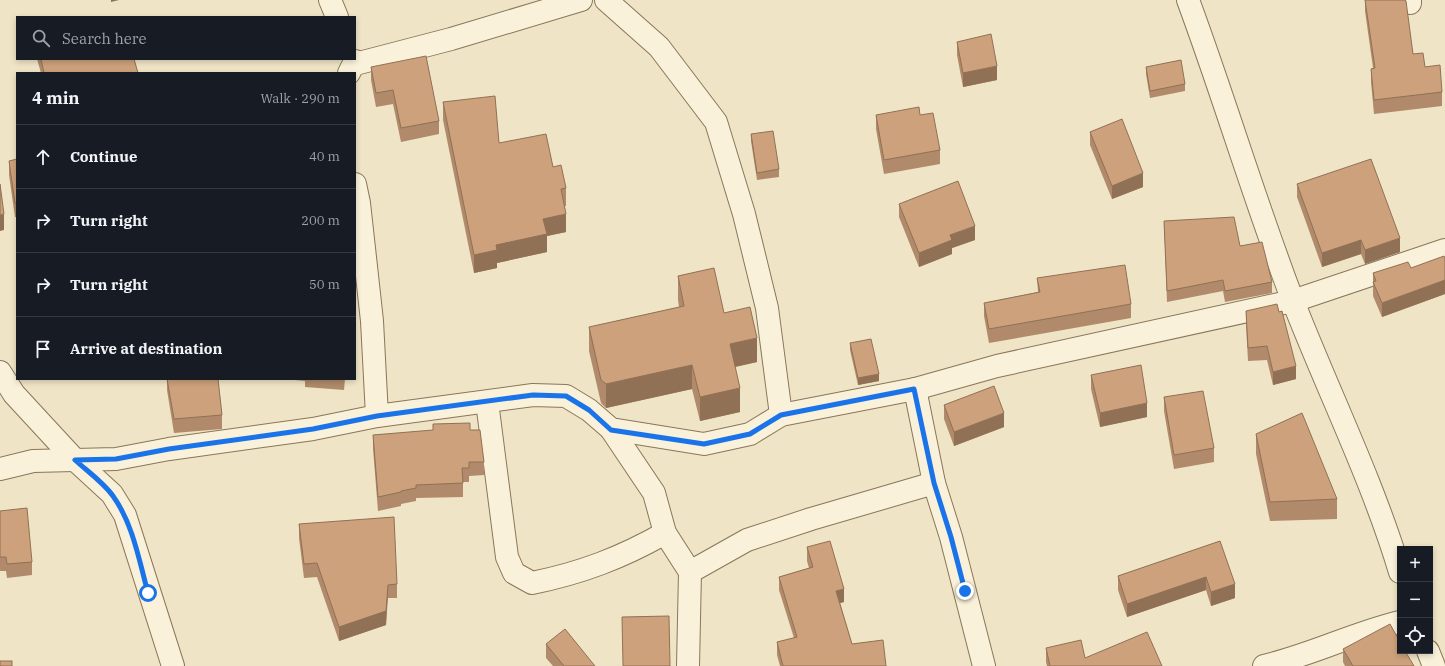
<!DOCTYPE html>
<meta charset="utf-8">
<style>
body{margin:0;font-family:"IBM Plex Serif",serif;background:#20242c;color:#f1f3f6}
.controls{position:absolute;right:12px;bottom:12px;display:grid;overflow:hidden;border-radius:0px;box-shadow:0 2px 6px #0003}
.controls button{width:36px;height:36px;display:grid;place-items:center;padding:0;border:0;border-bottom:1px solid #363941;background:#171b24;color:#f1f3f6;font:20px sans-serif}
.stop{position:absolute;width:12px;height:12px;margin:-9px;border:3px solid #1a73e8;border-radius:50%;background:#fff}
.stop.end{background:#1a73e8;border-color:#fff;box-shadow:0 1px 4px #0008}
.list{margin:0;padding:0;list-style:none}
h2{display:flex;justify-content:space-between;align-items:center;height:52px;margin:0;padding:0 16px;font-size:17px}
h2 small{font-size:13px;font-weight:400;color:#9ea1a6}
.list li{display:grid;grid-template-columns:26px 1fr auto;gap:12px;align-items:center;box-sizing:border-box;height:64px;padding:0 16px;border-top:1px solid #363941}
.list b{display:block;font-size:15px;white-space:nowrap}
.list em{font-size:13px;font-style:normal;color:#9ea1a6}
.icon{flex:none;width:22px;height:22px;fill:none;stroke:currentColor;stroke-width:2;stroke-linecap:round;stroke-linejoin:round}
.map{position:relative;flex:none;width:1445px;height:666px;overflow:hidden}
.search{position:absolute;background:#171b24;box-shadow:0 2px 6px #0003;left:16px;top:16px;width:340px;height:44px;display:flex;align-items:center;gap:10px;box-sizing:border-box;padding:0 14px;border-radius:0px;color:#9ea1a6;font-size:15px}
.panel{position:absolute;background:#171b24;box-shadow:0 2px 6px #0003;left:16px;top:72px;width:340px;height:308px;border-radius:0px}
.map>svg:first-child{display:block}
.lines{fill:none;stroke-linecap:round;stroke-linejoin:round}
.minor-casing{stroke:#8a765b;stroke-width:24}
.minor{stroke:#f9f1d9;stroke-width:22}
.wall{fill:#b08a6a}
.shaded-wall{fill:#907156}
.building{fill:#cda17b;stroke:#907156}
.route{stroke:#1a73e8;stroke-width:5}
</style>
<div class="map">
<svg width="1445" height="666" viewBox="0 0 1445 666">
<rect width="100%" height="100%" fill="#efe4c5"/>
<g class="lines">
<g class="minor-casing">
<g id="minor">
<polyline points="330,0 337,17"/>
<polyline points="606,0 659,47 716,122 744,214 767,308 781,415"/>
<path d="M1188 0C1225 100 1255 202 1293 301 1328 391 1372 479 1400 572"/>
<polyline points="1410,3 1410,0"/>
<polyline points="349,73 355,61 359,63 451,39 581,0"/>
<polyline points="355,184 359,203 372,321 377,416"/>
<polyline points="0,372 14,394 75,460 112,494 125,515 173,666"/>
<polyline points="915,389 934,483 951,537 984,666"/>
<path d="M487 402 507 557 514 573 532 583C581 573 621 558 665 533"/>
<polyline points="611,429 654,493 665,533 690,572 688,666"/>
<polyline points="0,469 33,461 116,459 169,449 313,429 377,416 533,395 566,396 589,410 611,429 704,444 750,434 781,415 915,389 997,366 1293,301 1445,250"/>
<polyline points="690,572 747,540 811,519 934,483"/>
<polyline points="1428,651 1434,666"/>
<path d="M1264 666C1311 655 1354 633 1400 622"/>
</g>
</g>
<use href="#minor" class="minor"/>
</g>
<g class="wall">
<polygon points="1365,0 1405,0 1413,54 1425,67 1442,92 1442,106 1374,114 1371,82 1371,69 1373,68 1365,11"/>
<polygon points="957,42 997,80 963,87 957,55"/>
<polygon points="37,59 134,59 138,73 41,73"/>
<polygon points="371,67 439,121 439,134 401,142 393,104 376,107 371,80"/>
<polygon points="1146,67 1185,84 1185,91 1150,98 1146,74"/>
<polygon points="443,102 499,143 553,167 566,188 566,206 565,206 566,232 547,236 547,252 497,263 497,268 474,273 443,120"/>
<polygon points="876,115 920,115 940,150 940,164 884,174 876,129"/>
<polygon points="1090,132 1143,187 1112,199 1090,145"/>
<polygon points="751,134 779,169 779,177 757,180 751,141"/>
<polygon points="17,159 17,217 15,217 9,175 9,161"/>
<polygon points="1297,184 1400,252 1365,264 1361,254 1322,267 1297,197"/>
<polygon points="899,204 975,240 952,248 952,254 919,267 899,217"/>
<polygon points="1164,221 1240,246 1272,282 1272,293 1225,302 1223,291 1167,302"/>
<polygon points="1445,259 1445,294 1382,317 1373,296 1373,273 1411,268"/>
<polygon points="678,276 724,313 757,362 735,367 740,412 700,421 692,389 606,408 601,403 589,351 589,327 679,307 678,300"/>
<polygon points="1037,278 1131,304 1131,318 989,343 984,316 984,303 1038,292"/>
<polygon points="1246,311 1279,312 1296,379 1273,385 1267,360 1248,361 1246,324"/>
<polygon points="850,343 879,381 858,385 850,350"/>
<polygon points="1091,375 1147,417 1100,427 1091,389"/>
<polygon points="167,379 218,379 222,415 222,429 174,433 167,390"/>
<polygon points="295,379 345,379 344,390 305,387 305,381 295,380"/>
<polygon points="1164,397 1214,448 1214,462 1174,469 1164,411"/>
<polygon points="944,405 1004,427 954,446 944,419"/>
<polygon points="470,430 484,462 484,475 469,476 469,482 463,482 463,497 416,498 416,501 401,504 401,506 378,511 373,448 373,435"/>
<polygon points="1256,434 1337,499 1337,519 1270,521 1256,454"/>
<polygon points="0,511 32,562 32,575 7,578 6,571 0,571"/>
<polygon points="299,524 397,584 397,598 388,598 386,625 339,641 317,577 304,578 299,538"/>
<polygon points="1220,541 1235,598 1211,606 1206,590 1127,617 1118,590 1118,576"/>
<polygon points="807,547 844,602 840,603 852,644 886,666 780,666 777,655 777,642 794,638 779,590 779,577 809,568 807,561"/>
<polygon points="546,644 595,666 553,666 546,658"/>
<polygon points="1046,648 1085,658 1162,666 1047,666 1046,662"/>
<polygon points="1343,649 1414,666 1345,666 1343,662"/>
</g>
<g class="shaded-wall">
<polygon points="111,0 119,0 111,2"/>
<polygon points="997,66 997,80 963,87 963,73"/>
<polygon points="1143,173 1143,187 1112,199 1112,186"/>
<polygon points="4,214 4,230 0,231 0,215"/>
<polygon points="566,214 566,232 547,236 547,252 497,263 497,268 474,273 474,255 496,245 543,219"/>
<polygon points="975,226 975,240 952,248 952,254 919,267 919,253 950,235"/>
<polygon points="1400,238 1400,252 1365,264 1365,250"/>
<polygon points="1361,240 1361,254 1322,267 1322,253"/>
<polygon points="1445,280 1445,294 1382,317 1382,303"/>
<polygon points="757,338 757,362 730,368 730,344"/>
<polygon points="692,365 692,389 606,408 606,384"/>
<polygon points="1296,366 1296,379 1273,385 1273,372"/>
<polygon points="879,374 879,381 858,385 858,378"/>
<polygon points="740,388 740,412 700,421 700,397"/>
<polygon points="1147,403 1147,417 1100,427 1100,413"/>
<polygon points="1004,413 1004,427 954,446 954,432"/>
<polygon points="1206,577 1206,590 1127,617 1127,604"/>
<polygon points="1235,584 1235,598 1211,606 1211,592"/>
<polygon points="388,585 386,625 339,641 339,627"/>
<polygon points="844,589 844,602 836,604 836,591"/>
</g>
<g class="building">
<polygon points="1365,0 1405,0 1406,1 1413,54 1423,53 1425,67 1440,65 1442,92 1374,100 1371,69 1375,68"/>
<polygon points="991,34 997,66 963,73 957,42"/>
<polygon points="426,56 439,121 401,128 393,90 376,93 371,67"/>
<polygon points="41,59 134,59 138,73 44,73"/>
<polygon points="1181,60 1185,84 1150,91 1146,67"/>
<polygon points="495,96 499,143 546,134 553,167 561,165 566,188 561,189 566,214 543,219 547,234 496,245 497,250 474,255 443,102"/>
<polygon points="919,107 920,115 933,113 940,150 884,160 876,115"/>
<polygon points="1122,119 1143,173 1112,186 1090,132"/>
<polygon points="773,131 779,169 757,173 751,134"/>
<polygon points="17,159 17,203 15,203 9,161"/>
<polygon points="1371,159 1400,238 1365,250 1361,240 1322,253 1297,184"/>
<polygon points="958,181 975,226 950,235 952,240 919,253 899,204"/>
<polygon points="0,184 4,214 0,215"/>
<polygon points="1234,217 1240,246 1262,242 1272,282 1225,291 1223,280 1167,291 1164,221"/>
<polygon points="1444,256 1445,259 1445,280 1382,303 1373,282 1376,281 1373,273 1408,262 1411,268"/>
<polygon points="1125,265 1131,304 989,329 984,303 1040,292 1037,278"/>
<polygon points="714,268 724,313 750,307 757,338 730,344 740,388 700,397 692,365 606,384 601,380 589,327 684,306 678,276"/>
<polygon points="1277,304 1279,312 1282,311 1296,366 1273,372 1267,346 1248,348 1246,311"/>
<polygon points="871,339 879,374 858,378 850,343"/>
<polygon points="1141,365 1147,403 1100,413 1091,375"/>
<polygon points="167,379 218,379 222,415 174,419"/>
<polygon points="994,386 1004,413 954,432 944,405"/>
<polygon points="1203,391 1214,448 1174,455 1164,397"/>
<polygon points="1302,413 1337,499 1270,502 1256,434"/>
<polygon points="470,423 470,430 480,430 484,462 469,462 469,468 462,468 463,483 416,485 416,488 401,491 401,492 378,497 373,435 433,430 433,424"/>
<polygon points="27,508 32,562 7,564 6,557 0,557 0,511"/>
<polygon points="394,517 397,584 388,585 386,611 339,627 317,563 304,564 299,524"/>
<polygon points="830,541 844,589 836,591 852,644 883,640 886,666 783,666 777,642 797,637 779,577 813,567 807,547"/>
<polygon points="1220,541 1235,584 1211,592 1206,577 1127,604 1118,576"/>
<polygon points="669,616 670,666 623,666 622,617"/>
<polygon points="1390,624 1400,642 1400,651 1405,651 1414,666 1353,666 1343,649"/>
<polygon points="565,629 595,666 564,666 546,644"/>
<polygon points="1147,632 1162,666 1050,666 1046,648 1081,640 1085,658"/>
<rect x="0" y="661" width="12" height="5"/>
</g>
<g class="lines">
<path class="route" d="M148 593C139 560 133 524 113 496 103 482 87 471 75 460L116 459 169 449 313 429 377 416 533 395 566 396 589 410 611 430 704 444 750 434 781 415 914 389 934 483 951 537 965 591"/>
</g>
</svg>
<div class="controls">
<button>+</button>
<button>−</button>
<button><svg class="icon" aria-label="locate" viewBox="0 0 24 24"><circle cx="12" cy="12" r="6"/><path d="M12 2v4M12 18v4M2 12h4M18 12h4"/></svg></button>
</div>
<div class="stop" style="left:148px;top:593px"></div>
<div class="stop end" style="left:965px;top:591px"></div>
<div class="search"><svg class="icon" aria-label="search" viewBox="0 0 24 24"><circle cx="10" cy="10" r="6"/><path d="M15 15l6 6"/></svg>Search here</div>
<section class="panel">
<h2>4 min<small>Walk · 290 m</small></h2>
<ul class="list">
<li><svg class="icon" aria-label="ahead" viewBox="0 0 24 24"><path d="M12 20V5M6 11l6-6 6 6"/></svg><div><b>Continue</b></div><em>40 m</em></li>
<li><svg class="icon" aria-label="right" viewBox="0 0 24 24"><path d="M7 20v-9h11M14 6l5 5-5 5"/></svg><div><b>Turn right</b></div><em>200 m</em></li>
<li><svg class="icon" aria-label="right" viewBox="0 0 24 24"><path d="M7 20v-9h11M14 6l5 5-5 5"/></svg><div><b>Turn right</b></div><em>50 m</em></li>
<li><svg class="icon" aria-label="arrive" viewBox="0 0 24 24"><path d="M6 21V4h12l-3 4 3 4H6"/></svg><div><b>Arrive at destination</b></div></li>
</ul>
</section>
</div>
